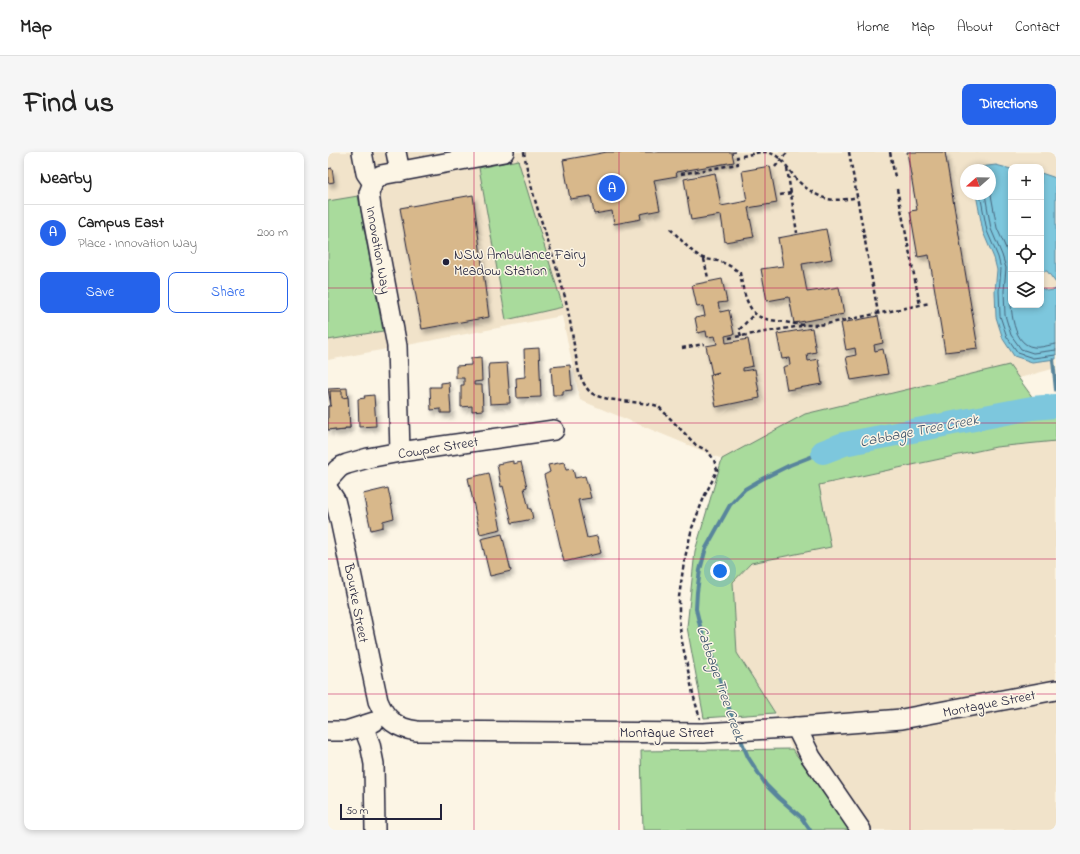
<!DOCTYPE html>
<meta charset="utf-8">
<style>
body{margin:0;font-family:"Indie Flower",sans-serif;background:#f6f6f6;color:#222}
.controls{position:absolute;right:12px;top:12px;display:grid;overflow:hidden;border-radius:8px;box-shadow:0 2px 6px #0003}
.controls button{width:36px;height:36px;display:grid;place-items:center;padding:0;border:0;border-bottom:1px solid #e0e0e0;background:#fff;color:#222;font:20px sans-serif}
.compass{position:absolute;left:632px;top:12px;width:36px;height:36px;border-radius:50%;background:#fff;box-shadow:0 2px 6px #0003;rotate:250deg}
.scale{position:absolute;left:12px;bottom:10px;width:102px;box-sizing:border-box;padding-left:4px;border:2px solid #22223b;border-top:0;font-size:11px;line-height:14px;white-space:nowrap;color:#22223b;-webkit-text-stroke:3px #fcf5e5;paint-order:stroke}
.you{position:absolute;left:392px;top:419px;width:14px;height:14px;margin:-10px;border:3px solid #fff;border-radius:50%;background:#1a73e8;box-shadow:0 0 0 6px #1a73e833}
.badge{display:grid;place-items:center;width:26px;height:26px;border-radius:50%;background:#2563eb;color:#fff;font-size:13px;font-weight:700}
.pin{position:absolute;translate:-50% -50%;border:2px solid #fff;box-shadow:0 1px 4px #0006}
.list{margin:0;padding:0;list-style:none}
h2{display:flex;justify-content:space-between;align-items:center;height:52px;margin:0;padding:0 16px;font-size:17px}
h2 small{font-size:13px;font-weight:400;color:#767676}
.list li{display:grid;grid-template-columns:26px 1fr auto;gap:12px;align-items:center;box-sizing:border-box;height:56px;padding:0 16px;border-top:1px solid #e0e0e0}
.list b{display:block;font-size:15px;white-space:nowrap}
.list p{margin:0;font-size:13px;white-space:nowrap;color:#767676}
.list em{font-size:13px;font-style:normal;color:#767676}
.actions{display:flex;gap:8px;padding:12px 16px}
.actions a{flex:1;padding:9px 0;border:1px solid #2563eb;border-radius:8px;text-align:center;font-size:14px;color:#2563eb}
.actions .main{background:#2563eb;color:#fff}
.icon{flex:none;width:22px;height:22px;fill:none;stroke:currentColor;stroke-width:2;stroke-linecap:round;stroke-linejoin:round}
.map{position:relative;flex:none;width:728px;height:678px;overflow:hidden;border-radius:8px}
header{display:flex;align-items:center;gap:24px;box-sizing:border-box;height:56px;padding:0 20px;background:#fff;border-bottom:1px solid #e0e0e0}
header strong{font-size:19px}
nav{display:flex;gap:22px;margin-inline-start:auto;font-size:14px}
.intro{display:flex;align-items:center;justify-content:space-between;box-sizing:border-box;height:96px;padding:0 24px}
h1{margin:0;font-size:28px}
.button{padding:10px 18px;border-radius:8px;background:#2563eb;color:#fff;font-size:14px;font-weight:700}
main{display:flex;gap:24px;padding:0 24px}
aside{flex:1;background:#fff;border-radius:8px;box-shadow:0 2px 6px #0003}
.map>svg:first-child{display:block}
.built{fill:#f1e3ca;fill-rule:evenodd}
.green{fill:#a9db9c;stroke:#667e6c}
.water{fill:#7dc7dd;stroke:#59859c}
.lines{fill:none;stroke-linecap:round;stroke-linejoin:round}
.shore{stroke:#46647c;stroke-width:1}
.stream{stroke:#59859c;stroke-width:4}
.river{stroke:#7dc7dd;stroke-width:24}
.building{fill:#d8b88b;stroke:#22223b;filter:url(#shadow)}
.minor-casing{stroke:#22223b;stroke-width:22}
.path{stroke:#22223b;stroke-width:2.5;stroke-dasharray:4 3;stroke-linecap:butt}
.minor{stroke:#fcf5e5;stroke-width:19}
.grid{fill:none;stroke:#c2185b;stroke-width:1;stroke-opacity:0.55}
.poi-dot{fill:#22223b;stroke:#fcf5e5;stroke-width:1.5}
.labels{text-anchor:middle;stroke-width:3;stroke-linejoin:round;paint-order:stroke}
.street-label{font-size:14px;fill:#22223b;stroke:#fcf5e5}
.poi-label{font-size:14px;fill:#22223b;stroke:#fcf5e5;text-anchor:start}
.water-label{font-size:15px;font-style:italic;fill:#3d546c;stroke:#fcf5e5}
</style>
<header>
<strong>Map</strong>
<nav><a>Home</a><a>Map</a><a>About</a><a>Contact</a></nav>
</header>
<div class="intro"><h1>Find us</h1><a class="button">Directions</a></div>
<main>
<aside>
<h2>Nearby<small></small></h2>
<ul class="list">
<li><span class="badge">A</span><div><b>Campus East</b><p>Place · Innovation Way</p></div><em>200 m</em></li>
</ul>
<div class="actions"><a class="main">Save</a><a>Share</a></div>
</aside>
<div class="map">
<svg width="728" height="678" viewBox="0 0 728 678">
<defs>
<filter id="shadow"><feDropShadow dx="2.5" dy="4.5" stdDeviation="2" flood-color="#0004"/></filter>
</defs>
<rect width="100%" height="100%" fill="#fcf5e5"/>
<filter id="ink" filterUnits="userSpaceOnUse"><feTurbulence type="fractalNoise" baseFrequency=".025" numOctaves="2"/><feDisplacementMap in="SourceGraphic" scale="8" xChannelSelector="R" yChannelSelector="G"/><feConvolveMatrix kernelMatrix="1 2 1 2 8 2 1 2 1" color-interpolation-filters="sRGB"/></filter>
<g filter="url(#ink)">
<g class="built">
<path d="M0 0H728V216L394 307 252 248 234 164 0 208ZM683 15H713V153H683ZM638 18H662V42H638Z"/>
<polygon points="728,289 728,678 525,678 464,597 447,561 409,501 405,429 423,411 503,395 491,333 668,295"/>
</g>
<g class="green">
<polygon points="190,8 235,155 178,168 151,16"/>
<polygon points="30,44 55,179 0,188 0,49"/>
<polygon points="681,213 705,246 728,246 728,289 668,295 491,333 503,395 423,411 405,430 409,501 447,561 376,566 359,475 367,399 394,307 477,262"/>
<polygon points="464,597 525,678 315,678 313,599"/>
</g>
<g class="water">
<polygon points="668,13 683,17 683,153 713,153 713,136 719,139 726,138 728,136 728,207 704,210 686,204 675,187 668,165 667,139 669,118 666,106 655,80 648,42 662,42 662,18 649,18 651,15"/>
<polygon points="713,21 725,25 728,27 728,131 719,119 713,120"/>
</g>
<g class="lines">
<g class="shore">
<polyline points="662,37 669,76 680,101 683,112"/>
<polyline points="652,42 659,79 670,105 673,117 671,139 672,164 679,185 690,201 705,206 728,203"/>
<polyline points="657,42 663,77 674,103 678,116 676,139 677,163 683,183 693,197 705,201 728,198"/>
<path d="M683 130C682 148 682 193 706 195 713 196 721 193 728 192"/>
</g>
<g class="stream">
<polyline points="725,208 728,238"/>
<polyline points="407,573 402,559 387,512 373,478 368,457 369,440 372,418 378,396 402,353 417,337 434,327 462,313 495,300"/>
<polyline points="411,583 420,605 438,633 451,646 473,665 482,678"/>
</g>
<polyline class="river" points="495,300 516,292 704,256 728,254"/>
</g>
<g class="building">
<polygon points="279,0 408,0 404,1 406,10 348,20 349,24 326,28 332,58 312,62 313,67 286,72 284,59 266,62 263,44 242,47 235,8"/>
<polygon points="579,0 617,0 650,196 617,200 601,103 590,105 582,59 589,58"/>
<polygon points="442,14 449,51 420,56 426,85 397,90 393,63 363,68 356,27 387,21 393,54 419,49 414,19"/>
<polygon points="4,16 6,30 0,31 0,17"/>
<polygon points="145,43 161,165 94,177 72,56"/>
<polygon points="498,77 504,107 474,112 479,140 511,135 516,162 466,171 461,145 439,149 433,117 455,114 450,86"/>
<polygon points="394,127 399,150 390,151 392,160 401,158 406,182 397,184 398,191 420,187 425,214 415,216 415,219 427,217 432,246 388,255 382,223 391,221 391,220 384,222 378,194 389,192 387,184 379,185 378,179 370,181 367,166 377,164 375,154 369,155 364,133"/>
<polygon points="550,164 555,191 546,193 547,199 555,197 560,222 523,228 518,205 528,203 527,196 518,198 513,171"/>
<polygon points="484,176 488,200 479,202 480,209 490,207 494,232 459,238 455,215 462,213 461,206 454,207 449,182"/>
<polygon points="211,196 213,245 189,246 188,226 197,225 196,197"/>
<polygon points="153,205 154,229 146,230 146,233 154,233 155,258 144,259 144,254 133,255 133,233 136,233 136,226 128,226 128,214 143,213 143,206"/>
<polygon points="179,211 182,251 162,252 160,216 161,212"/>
<polygon points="242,213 244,238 235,239 235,243 225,243 223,215"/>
<polygon points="121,230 123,261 113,261 113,257 103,258 102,235 113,235 113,231"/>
<polygon points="19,236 22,276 17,276 17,278 7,279 7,277 0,278 0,254 3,254 0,237"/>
<polygon points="2,239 14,239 14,246 20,245 22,276 17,276 17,278 7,279 7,277 0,278 0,254 3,254"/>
<polygon points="46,243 48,274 31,275 30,247 37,246 36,244"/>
<polygon points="185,309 185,312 193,310 199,335 196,336 201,357 203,357 205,367 184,371 175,334 173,335 169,312"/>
<polygon points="236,310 238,318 245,317 247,326 257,324 263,346 250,348 259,386 269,384 273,401 236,410 216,323 222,320 220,313"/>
<polygon points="161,321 173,377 152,382 140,326"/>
<polygon points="60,336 66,366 55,369 55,375 43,378 35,342"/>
<polygon points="174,382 183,419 162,424 153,387"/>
</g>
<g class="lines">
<g class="minor-casing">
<g id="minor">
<polyline points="34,0 38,21 45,31"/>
<polyline points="68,0 72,20"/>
<polyline points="72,300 69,194 43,56 41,41 45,31 53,23 176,0"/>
<polyline points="0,328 10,317 14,314 19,312 40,306 72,300 226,278"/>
<path d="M0 337 7 348 12 368 50 549C58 568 68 576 89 579L375 581 458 576 574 567 728 538"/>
<polyline points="35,574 42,592 46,612 47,678"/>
<polyline points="468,575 483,605 533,678"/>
<polyline points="0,579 18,579 46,570"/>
</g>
</g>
<g class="path">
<path d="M196 0C204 50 224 96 237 145 243 170 246 196 251 221 254 228 257 235 262 240 273 250 313 249 330 254L368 293 380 299 386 308 389 318 386 325 377 343 364 376 356 410 351 445V465L353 485 365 542 372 567"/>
<polyline points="521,0 550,161"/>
<polyline points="562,0 567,25"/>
<polyline points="447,15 455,5 460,0"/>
<polyline points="459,16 469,81"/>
<path d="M353 22 410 12 409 5C417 4 429 0 436 0 453 1 459 16 468 27 477 36 487 43 499 47 508 49 520 47 529 45"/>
<polyline points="569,37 592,153"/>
<polyline points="452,43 463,41"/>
<path d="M342 77C354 87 360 99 375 106 380 108 385 108 390 109 399 112 405 115 412 121 414 134 419 159 432 165 439 168 449 169 457 170 472 173 482 174 498 172L602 151"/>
<polyline points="376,107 380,126"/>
<polyline points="413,184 411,178 427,161"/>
<polyline points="401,186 473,174"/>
<polyline points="354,196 376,192"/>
</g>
<use href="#minor" class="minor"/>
</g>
</g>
<path class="grid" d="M146 0V678M291 0V678M437 0V678M582 0V678M0 136H683M713 136H728M0 271H728M0 407H728M0 542H728"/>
<circle class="poi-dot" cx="118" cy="110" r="4"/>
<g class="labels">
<g class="street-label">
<text transform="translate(51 98) rotate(80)" y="5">Innovation Way</text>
<text transform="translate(110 295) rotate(-9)" y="5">Cowper Street</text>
<text transform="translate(29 451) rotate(79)" y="5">Bourke Street</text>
<text transform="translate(661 551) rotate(-11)" y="5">Montague Street</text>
<text x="339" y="585">Montague Street</text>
</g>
<g class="poi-label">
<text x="126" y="107">NSW Ambulance Fairy<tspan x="126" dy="16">Meadow Station</tspan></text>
</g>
<g class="water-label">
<text transform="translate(591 278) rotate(-11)" y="5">Cabbage Tree Creek</text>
<text transform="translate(393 531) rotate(71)" y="5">Cabbage Tree Creek</text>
</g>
</g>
</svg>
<div class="controls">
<button>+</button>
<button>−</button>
<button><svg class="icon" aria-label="locate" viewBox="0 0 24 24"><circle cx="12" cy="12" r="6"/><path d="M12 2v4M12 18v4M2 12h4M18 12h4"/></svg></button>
<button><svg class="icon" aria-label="layers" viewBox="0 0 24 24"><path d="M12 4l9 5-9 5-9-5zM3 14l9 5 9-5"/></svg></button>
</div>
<svg class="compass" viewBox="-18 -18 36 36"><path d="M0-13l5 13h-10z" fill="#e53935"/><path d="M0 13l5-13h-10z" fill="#767676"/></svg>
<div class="scale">50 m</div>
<div class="you"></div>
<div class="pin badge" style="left:284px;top:36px">A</div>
</div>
</main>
